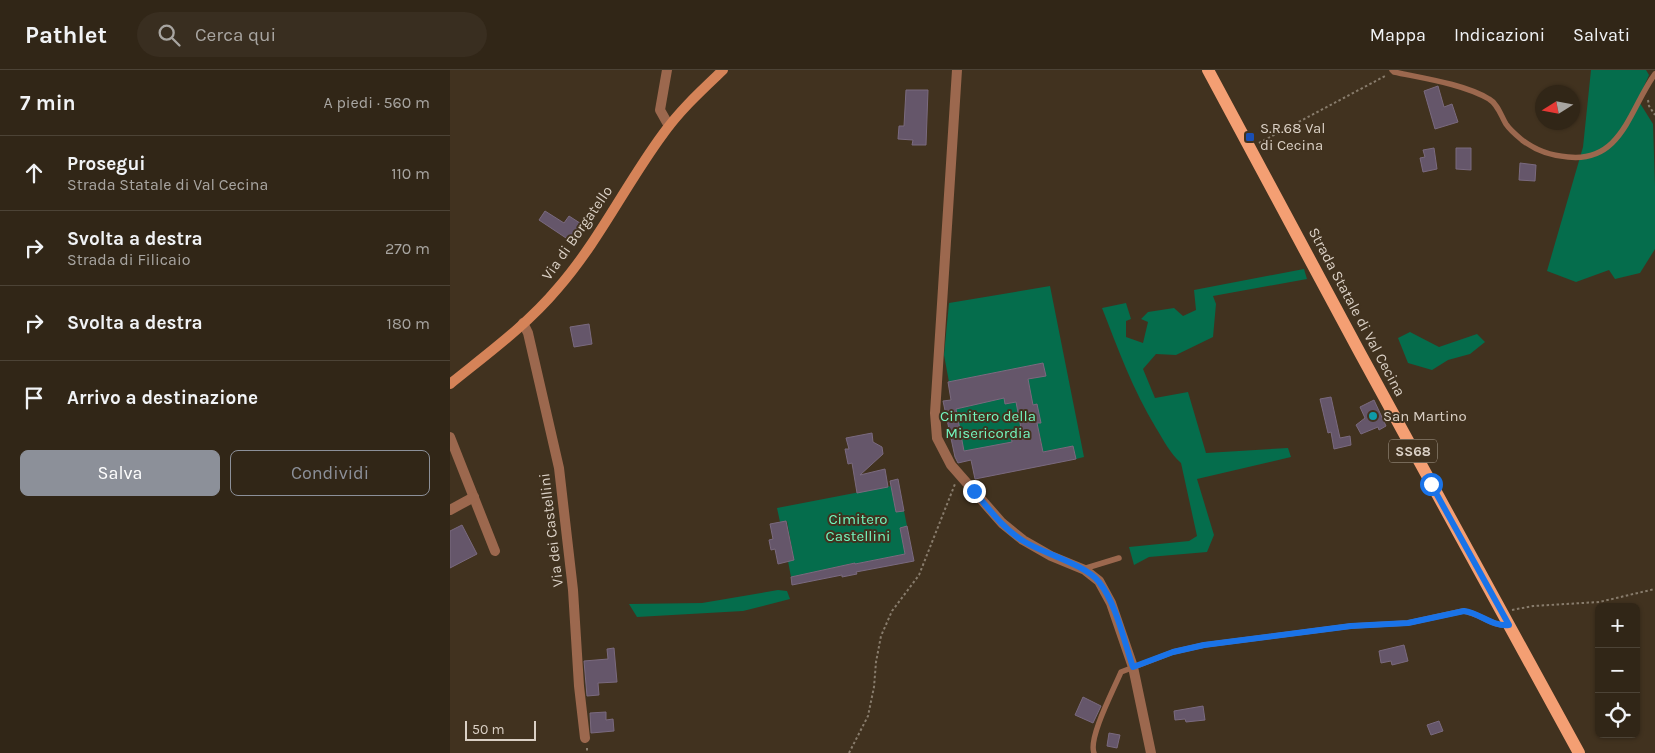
<!DOCTYPE html>
<html lang="it">
<meta charset="utf-8">
<style>
body{margin:0;font-family:Karla,sans-serif;background:#392e20;color:#f1f3f6}
.controls{position:absolute;right:15px;bottom:15px;display:grid;overflow:hidden;border-radius:8px;box-shadow:0 1px 4px #0004}
.controls button{width:45px;height:45px;display:grid;place-items:center;padding:0;border:0;border-bottom:1px solid #4c4336;background:#312617;color:#f1f3f6;font:25px sans-serif}
.compass{position:absolute;left:1085px;top:15px;width:45px;height:45px;border-radius:50%;background:#312617;box-shadow:0 1px 4px #0004;rotate:259deg}
.scale{position:absolute;left:15px;bottom:12px;width:71px;box-sizing:border-box;padding-left:5px;border:2px solid #dad0c5;border-top:0;font-size:14px;line-height:18px;white-space:nowrap;color:#dad0c5;-webkit-text-stroke:4px #41321f;paint-order:stroke}
.stop{position:absolute;width:15px;height:15px;margin:-11px;border:4px solid #1a73e8;border-radius:50%;background:#fff}
.stop.end{background:#1a73e8;border-color:#fff;box-shadow:0 1px 5px #0008}
.list{margin:0;padding:0;list-style:none}
h2{display:flex;justify-content:space-between;align-items:center;height:65px;margin:0;padding:0 20px;font-size:21px}
h2 small{font-size:16px;font-weight:400;color:#a8a5a1}
.list li{display:grid;grid-template-columns:32px 1fr auto;gap:15px;align-items:center;box-sizing:border-box;height:75px;padding:0 20px;border-top:1px solid #4c4336}
.list b{display:block;font-size:19px;white-space:nowrap}
.list p{margin:0;font-size:16px;white-space:nowrap;color:#a8a5a1}
.list em{font-size:16px;font-style:normal;color:#a8a5a1}
.actions{display:flex;gap:10px;padding:15px 20px}
.actions a{flex:1;padding:11px 0;border:1px solid #8c9099;border-radius:8px;text-align:center;font-size:18px;color:#8c9099}
.actions .main{background:#8c9099;color:#fff}
.icon{flex:none;width:28px;height:28px;fill:none;stroke:currentColor;stroke-width:2;stroke-linecap:round;stroke-linejoin:round}
.map{position:relative;flex:none;width:1205px;height:683px;overflow:hidden}
header{display:flex;align-items:center;gap:30px;box-sizing:border-box;height:70px;padding:0 25px;background:#312617;border-bottom:1px solid #4c4336}
header strong{font-size:24px}
nav{display:flex;gap:28px;margin-inline-start:auto;font-size:18px}
.search{width:350px;height:45px;background:#392e20;display:flex;align-items:center;gap:12px;box-sizing:border-box;padding:0 18px;border-radius:28px;color:#a8a5a1;font-size:19px}
main{display:flex}
aside{flex:1;background:#312617}
.map>svg:first-child{display:block}
.green{fill:#056d4c;fill-rule:evenodd}
.building{fill:#65566a;stroke:#7a6a7f;fill-rule:evenodd}
.lines{fill:none;stroke-linecap:round;stroke-linejoin:round}
.path{stroke:#887c6c;stroke-width:2;stroke-dasharray:2.5 2.5;stroke-linecap:butt}
.lane{stroke:#9c684e;stroke-width:5.5}
.street{stroke:#9c684e;stroke-width:10}
.secondary{stroke:#d58358;stroke-width:10}
.primary{stroke:#f49f73;stroke-width:12}
.route{stroke:#1a73e8;stroke-width:6}
.transit-dot{fill:#1a4fb4;stroke:#41321f;stroke-width:2}
.culture-dot{fill:#0f9aa8;stroke:#41321f;stroke-width:2}
.labels{text-anchor:middle;stroke-width:4;stroke-linejoin:round;paint-order:stroke}
.shield{fill:#41321f;stroke:#aca193;stroke-width:1}
.shield-label{font-size:14px;font-weight:bold;fill:#dad0c5}
.poi-label{font-size:15px;fill:#dad0c5;stroke:#41321f;text-anchor:start}
.street-label{font-size:15px;fill:#dad0c5;stroke:#41321f}
.park-label{font-size:15px;fill:#73f7bf;stroke:#41321f}
</style>
<header>
<strong>Pathlet</strong>
<div class="search"><svg class="icon" aria-label="search" viewBox="0 0 24 24"><circle cx="10" cy="10" r="6"/><path d="M15 15l6 6"/></svg>Cerca qui</div>
<nav><a>Mappa</a><a>Indicazioni</a><a>Salvati</a></nav>
</header>
<main>
<aside>
<h2>7 min<small>A piedi · 560 m</small></h2>
<ul class="list">
<li><svg class="icon" aria-label="ahead" viewBox="0 0 24 24"><path d="M12 20V5M6 11l6-6 6 6"/></svg><div><b>Prosegui</b><p>Strada Statale di Val Cecina</p></div><em>110 m</em></li>
<li><svg class="icon" aria-label="right" viewBox="0 0 24 24"><path d="M7 20v-9h11M14 6l5 5-5 5"/></svg><div><b>Svolta a destra</b><p>Strada di Filicaio</p></div><em>270 m</em></li>
<li><svg class="icon" aria-label="right" viewBox="0 0 24 24"><path d="M7 20v-9h11M14 6l5 5-5 5"/></svg><div><b>Svolta a destra</b></div><em>180 m</em></li>
<li><svg class="icon" aria-label="arrive" viewBox="0 0 24 24"><path d="M6 21V4h12l-3 4 3 4H6"/></svg><div><b>Arrivo a destinazione</b></div></li>
</ul>
<div class="actions"><a class="main">Salva</a><a>Condividi</a></div>
</aside>
<div class="map">
<svg width="1205" height="683" viewBox="0 0 1205 683">
<rect width="100%" height="100%" fill="#41321f"/>
<g class="green">
<polygon points="1141,0 1196,0 1199,5 1188,30 1203,54 1205,116 1205,179 1190,203 1165,209 1159,200 1126,212 1097,201 1133,77"/>
<path d="M854 199 857 209 763 226 766 234 763 267 726 285 706 284 693 299 705 328 738 322 756 383 838 378 841 387 747 409 764 465 757 482 699 487 684 495 679 477 739 471 747 466 731 393C720 383 714 371 706 358 683 320 668 279 652 238L676 233 681 249 676 251V267L693 273 698 252 691 249 698 242 724 238 733 246 746 240 744 220Z"/>
<path d="M600 216 634 387 626 389 623 376 539 392 534 407 529 378 514 381 510 363 500 364 499 360 509 358 506 339 520 336 518 326 501 325 595 306 499 312 494 285 499 233ZM579 314 583 335 586 334 590 353H587L592 375 535 386 562 372 561 366 573 364 567 332 556 334 554 328 524 334Z"/>
<polygon points="960,262 989,277 1027,264 1035,272 1020,284 998,290 982,300 958,293 948,268"/>
<polygon points="441,416 446,442 454,441 457,456 450,458 455,484 405,494 404,493 341,507 338,491 344,490 337,451 330,452 327,438"/>
<polygon points="328,520 337,521 340,529 293,541 187,547 179,534 252,533"/>
</g>
<g class="building">
<polygon points="988,16 994,37 1002,34 1008,52 985,59 974,21"/>
<polygon points="456,20 478,20 476,75 462,75 463,70 448,69 449,56 454,56"/>
<polygon points="984,78 987,99 973,102 970,88 975,87 973,80"/>
<polygon points="1006,78 1021,78 1021,100 1006,99"/>
<polygon points="1070,93 1086,95 1085,111 1069,110"/>
<polygon points="95,141 114,153 119,146 133,155 122,172 89,150"/>
<polygon points="139,254 142,274 124,277 120,257"/>
<path d="M593 293 596 306 578 309 583 335 587 334 591 353H587L593 382 623 376 626 389 525 409 521 390 508 393 505 387 493 331 501 330 498 312ZM554 328 555 334 566 332 572 364 561 366 562 372 514 381 506 339Z"/>
<polygon points="881,327 890,368 900,366 901,375 884,379 881,362 878,363 870,329"/>
<polygon points="924,330 936,356 929,360 928,357 911,364 906,355 915,348 910,337"/>
<polygon points="422,363 423,372 432,377 433,384 410,405 435,399 438,417 407,423 402,393 398,394 395,379 399,379 396,368"/>
<polygon points="448,409 454,441 446,442 440,411"/>
<polygon points="336,451 344,490 328,494 325,479 321,480 319,470 323,469 320,454"/>
<polygon points="12,455 27,484 0,498 0,461"/>
<polygon points="457,456 464,491 406,502 407,504 392,507 392,505 342,515 341,507 405,493 405,494 455,484 450,458"/>
<polygon points="954,575 958,591 942,595 941,591 931,593 929,581"/>
<polygon points="164,578 167,612 148,613 149,625 137,626 134,591 158,589 157,579"/>
<polygon points="633,627 651,636 643,653 625,645"/>
<polygon points="753,636 755,650 736,652 735,649 725,650 724,641"/>
<polygon points="156,642 156,650 163,649 164,661 141,663 140,643"/>
<polygon points="989,651 993,661 981,665 977,655"/>
<polygon points="659,663 670,665 667,678 657,676"/>
</g>
<g class="lines">
<g class="path">
<polyline points="1198,30 1199,36 1205,45"/>
<polyline points="809,73 937,5"/>
<polyline points="1062,540 1083,536 1149,532 1205,519"/>
<polyline points="137,678 137,683"/>
<polyline points="399,683 418,646 424,617 426,592 431,566 442,541 469,505 505,414"/>
</g>
<g class="lane">
<path d="M942 0 944 2C972 8 1014 14 1039 29 1048 34 1051 46 1056 54 1060 60 1066 65 1072 70 1085 80 1102 86 1118 87 1172 93 1180 38 1205 4"/>
<polyline points="633,499 669,488"/>
<path d="M644 683C638 668 664 619 671 602L723 582 754 575 901 556 958 553 1013 541C1030 543 1042 557 1059 555"/>
</g>
<g class="street">
<polyline points="217,0 210,40 219,56"/>
<polyline points="507,0 485,343 487,368 501,395 552,453 573,470 601,486 635,500 649,511 661,533 683,597 701,683"/>
<polyline points="73,253 78,263 109,398 123,520 129,616 135,668"/>
<polyline points="0,367 45,481"/>
<polyline points="0,440 24,427"/>
</g>
<path class="secondary" d="M0 314C37 284 77 255 108 218 149 171 176 114 213 64 230 40 252 20 273 0"/>
<polyline class="primary" points="758,0 910,283 1129,683"/>
</g>
<g class="lines">
<path class="route" d="M524 421C539 439 554 460 575 472 595 484 636 495 649 512 666 533 674 571 683 597L723 582 754 575 901 556 958 553 1014 541C1030 543 1042 557 1059 555L981 414"/>
</g>
<rect class="transit-dot" x="795" y="62" width="10" height="10" rx="2.5"/>
<circle class="culture-dot" cx="923" cy="346" r="5"/>
<g class="labels">
<rect class="shield" x="939" y="369.5" width="48" height="23" rx="4"/>
<g class="shield-label">
<text x="963" y="386">SS68</text>
</g>
<g class="poi-label">
<text x="810" y="63">S.R.68 Val<tspan x="810" dy="17">di Cecina</tspan></text>
<text x="933" y="351">San Martino</text>
</g>
<g class="street-label">
<text transform="translate(127 163) rotate(-55)" y="5">Via di Borgatello</text>
<text transform="translate(907 242) rotate(62)" y="5">Strada Statale di Val Cecina</text>
<text transform="translate(101 460) rotate(-97)" y="5">Via dei Castellini</text>
</g>
<g class="park-label">
<text x="538" y="351">Cimitero della<tspan x="538" dy="17">Misericordia</tspan></text>
<text x="408" y="454">Cimitero<tspan x="408" dy="17">Castellini</tspan></text>
</g>
</g>
</svg>
<div class="controls">
<button>+</button>
<button>−</button>
<button><svg class="icon" aria-label="locate" viewBox="0 0 24 24"><circle cx="12" cy="12" r="6"/><path d="M12 2v4M12 18v4M2 12h4M18 12h4"/></svg></button>
</div>
<svg class="compass" viewBox="-18 -18 36 36"><path d="M0-13l5 13h-10z" fill="#e53935"/><path d="M0 13l5-13h-10z" fill="#a8a5a1"/></svg>
<div class="scale">50 m</div>
<div class="stop" style="left:981px;top:414px"></div>
<div class="stop end" style="left:524px;top:421px"></div>
</div>
</main>
